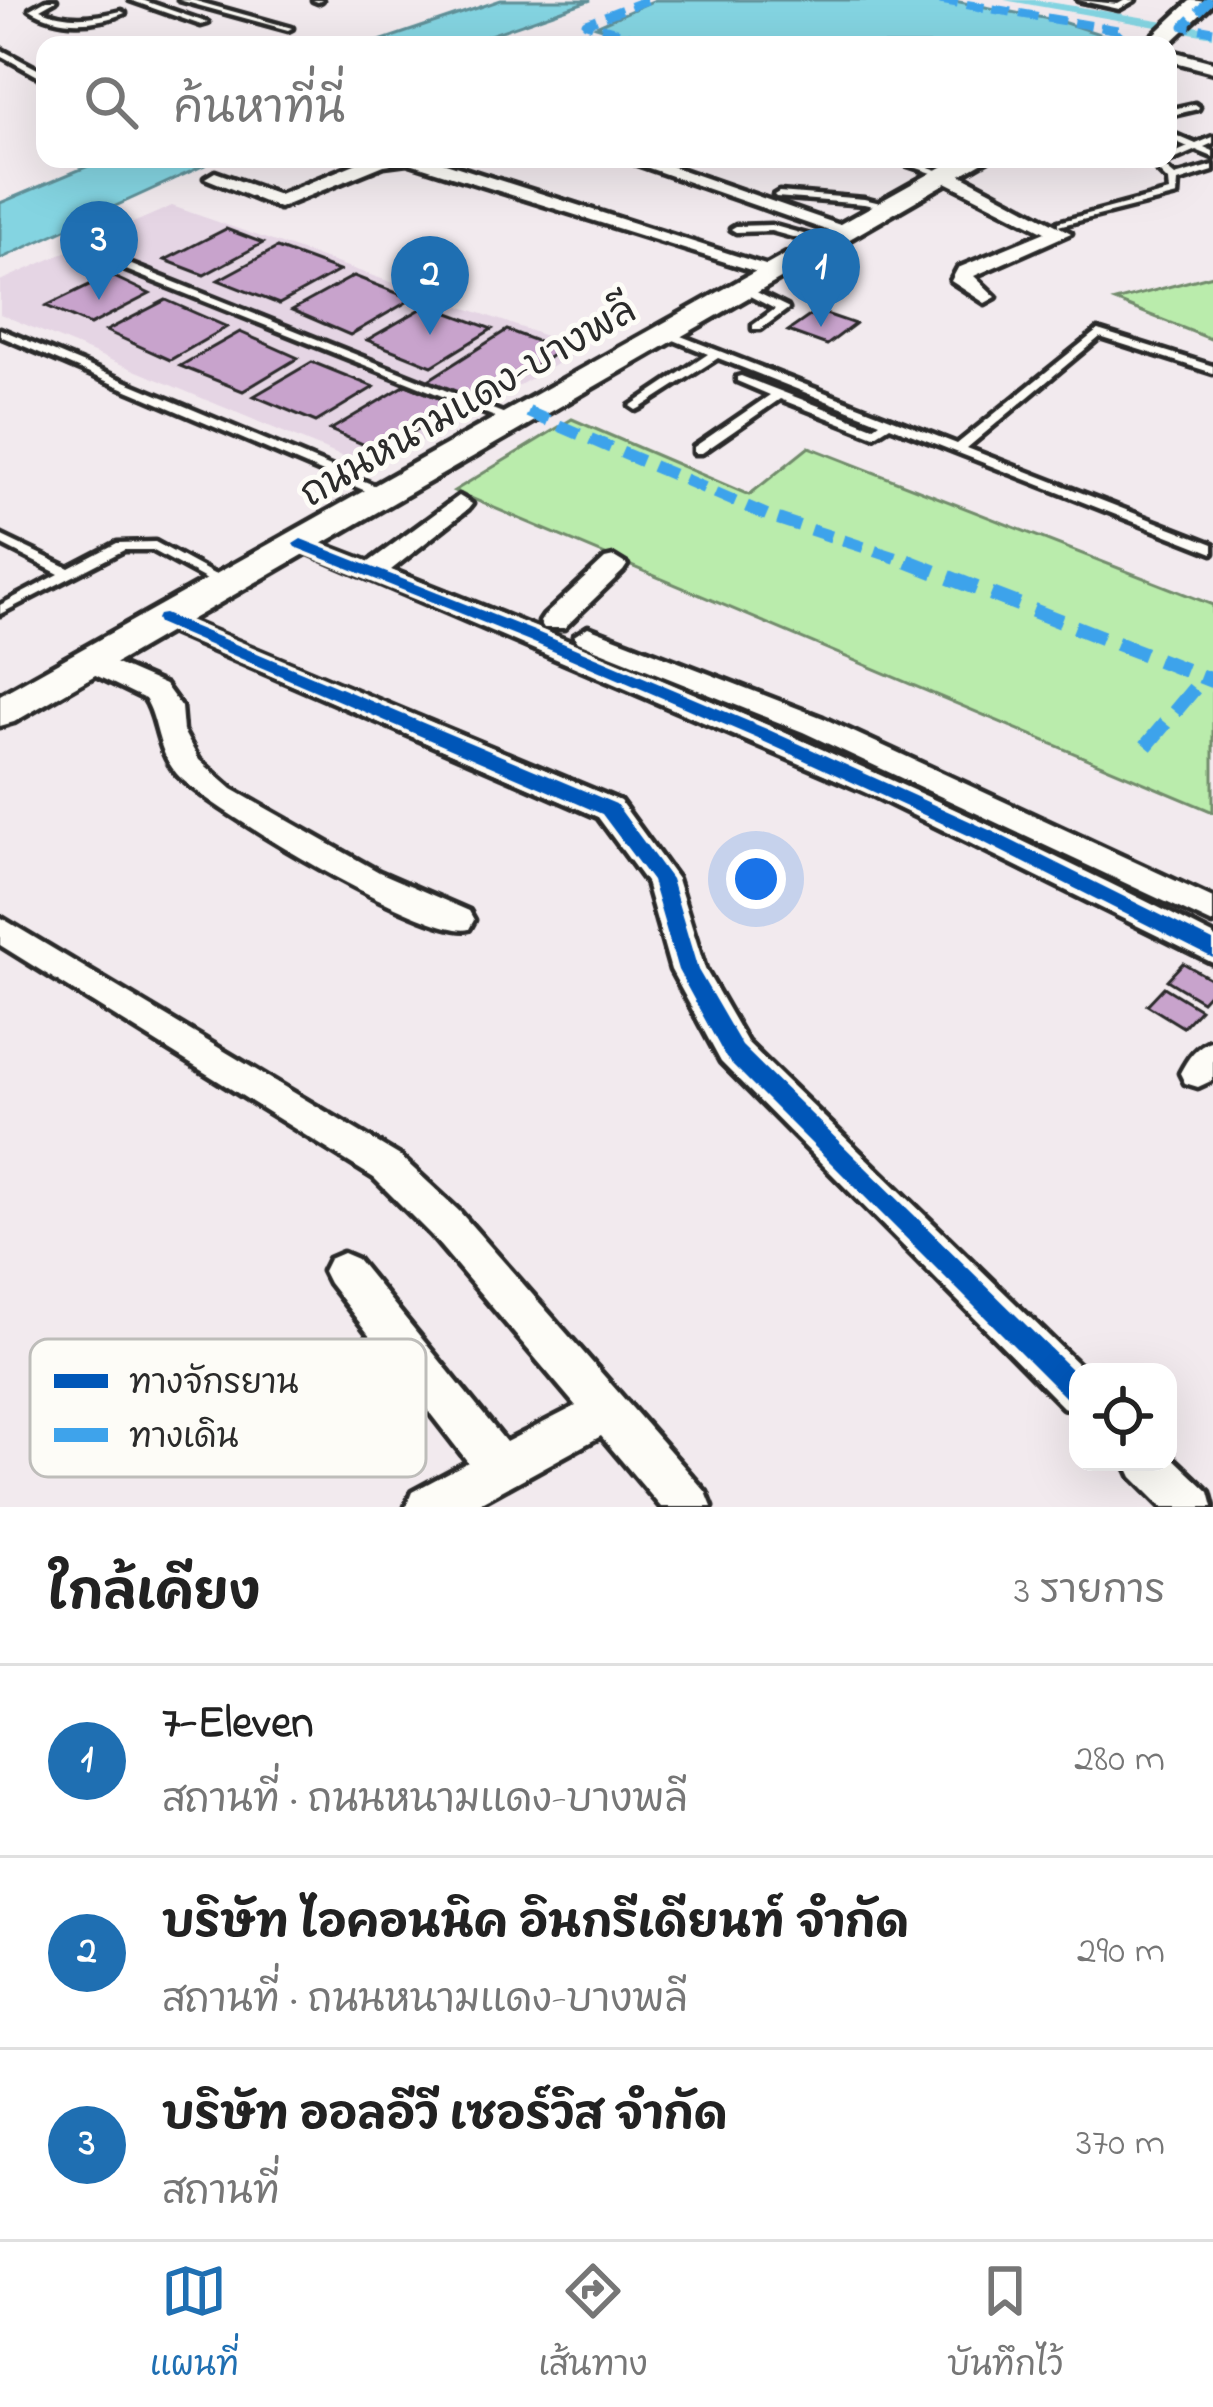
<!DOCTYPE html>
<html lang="th">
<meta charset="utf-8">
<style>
body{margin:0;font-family:"Indie Flower","Playpen Sans Thai",sans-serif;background:#f6f6f6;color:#222}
.controls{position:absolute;right:36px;bottom:36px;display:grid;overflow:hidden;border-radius:24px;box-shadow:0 12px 48px #0002}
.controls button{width:108px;height:108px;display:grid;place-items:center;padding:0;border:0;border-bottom:3px solid #e0e0e0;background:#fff;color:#222;font:60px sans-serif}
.you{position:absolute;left:756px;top:879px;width:42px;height:42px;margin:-30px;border:9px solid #fff;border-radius:50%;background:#1a73e8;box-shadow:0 0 0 18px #1a73e833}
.badge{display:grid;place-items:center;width:78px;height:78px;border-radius:50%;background:#1f6fb2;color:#fff;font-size:39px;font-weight:700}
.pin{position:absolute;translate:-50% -99px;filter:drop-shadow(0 3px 6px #0008)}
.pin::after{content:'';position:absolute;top:63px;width:42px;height:36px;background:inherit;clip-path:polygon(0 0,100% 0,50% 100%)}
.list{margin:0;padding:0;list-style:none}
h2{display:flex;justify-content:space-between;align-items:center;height:156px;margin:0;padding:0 48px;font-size:51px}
h2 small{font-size:39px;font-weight:400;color:#767676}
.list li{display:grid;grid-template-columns:78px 1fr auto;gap:36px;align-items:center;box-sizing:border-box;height:192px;padding:0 48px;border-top:3px solid #e0e0e0}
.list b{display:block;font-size:45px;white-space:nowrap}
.list p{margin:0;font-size:39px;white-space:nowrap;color:#767676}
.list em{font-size:39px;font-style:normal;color:#767676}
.icon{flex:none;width:66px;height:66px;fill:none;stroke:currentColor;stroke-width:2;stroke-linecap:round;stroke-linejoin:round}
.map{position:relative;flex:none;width:1213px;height:1507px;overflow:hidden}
.search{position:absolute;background:#fff;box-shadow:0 12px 48px #0002;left:36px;right:36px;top:36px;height:132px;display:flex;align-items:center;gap:30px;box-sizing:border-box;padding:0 42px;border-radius:24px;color:#767676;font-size:45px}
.sheet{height:732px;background:#fff}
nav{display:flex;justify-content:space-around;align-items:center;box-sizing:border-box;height:168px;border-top:3px solid #e0e0e0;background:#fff;font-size:33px;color:#767676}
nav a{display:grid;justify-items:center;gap:6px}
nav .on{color:#1f6fb2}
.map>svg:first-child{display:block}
.built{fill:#e5d5e4}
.green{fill:#baecac;stroke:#728c6c;stroke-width:3}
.water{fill:#84d4e1;stroke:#609098;stroke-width:3}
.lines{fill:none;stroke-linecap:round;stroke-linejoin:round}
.canal{fill:#84d4e1;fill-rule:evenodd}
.building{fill:#c8a3cc;stroke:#2b2b2b;stroke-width:3}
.lane-casing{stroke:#2b2b2b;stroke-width:9}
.street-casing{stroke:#2b2b2b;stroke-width:9}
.secondary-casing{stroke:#2b2b2b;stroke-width:9}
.lane{fill:#fdfcf7;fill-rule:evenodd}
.street{fill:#fdfcf7;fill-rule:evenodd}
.secondary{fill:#fdfcf7;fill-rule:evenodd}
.quiet-far2{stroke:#3ea3eb;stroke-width:9;stroke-dasharray:18 9;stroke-linecap:butt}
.quiet-far1{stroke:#3ea3eb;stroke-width:12;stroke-dasharray:22 12;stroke-linecap:butt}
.quiet{stroke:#3ea3eb;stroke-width:15;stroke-dasharray:30 15;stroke-linecap:butt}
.cycleway-casing{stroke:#fdfcf7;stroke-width:8}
.cycleway{fill:#0057b8;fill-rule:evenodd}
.labels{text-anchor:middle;stroke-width:10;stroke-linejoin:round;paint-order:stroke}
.far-street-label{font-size:39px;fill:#2b2b2b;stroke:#fdfcf7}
.key{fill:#fdfcf7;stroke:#bebdba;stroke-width:3}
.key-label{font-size:33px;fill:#2b2b2b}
</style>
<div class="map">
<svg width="1213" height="1507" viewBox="0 0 1213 1507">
<rect width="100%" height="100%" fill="#f2eaee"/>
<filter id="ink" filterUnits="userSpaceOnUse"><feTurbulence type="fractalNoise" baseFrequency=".00833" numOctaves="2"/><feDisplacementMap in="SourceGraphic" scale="24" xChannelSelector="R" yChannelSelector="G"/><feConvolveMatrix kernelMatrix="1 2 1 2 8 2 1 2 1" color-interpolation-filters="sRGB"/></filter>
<g filter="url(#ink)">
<polygon class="built" points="172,206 583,349 372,469 0,314 0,281"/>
<g class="green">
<polygon points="1213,275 1213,340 1115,301"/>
<polygon points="572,419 749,495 809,447 1213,605 1213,812 454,491"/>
</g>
<g class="water">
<polygon points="501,0 591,0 461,45 368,45"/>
<polygon points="655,0 949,0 1059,21 1112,38 1101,45 656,45 596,26"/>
<polygon points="105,159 218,159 0,259 0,203"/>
</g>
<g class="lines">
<polygon class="canal" points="1004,0 1037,0 1213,29 1213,37"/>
</g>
<g class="building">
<polygon points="226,229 263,243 204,275 165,260"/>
<polygon points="277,248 339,271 279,304 218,280"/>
<polygon points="110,275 150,294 90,325 46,306"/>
<polygon points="354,276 412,299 350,335 292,310"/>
<polygon points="166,300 227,327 170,360 106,331"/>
<polygon points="428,305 492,329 432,366 367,340"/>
<polygon points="817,311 855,324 827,345 788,331"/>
<polygon points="507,330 560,350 480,402 427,381"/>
<polygon points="240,332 298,358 243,391 180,366"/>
<polygon points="312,362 374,387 316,422 254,396"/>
<polygon points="406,385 456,405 381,452 330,430"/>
<polygon points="1183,963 1213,980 1213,989 1202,1001 1167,980"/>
<polygon points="1164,987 1200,1009 1183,1027 1147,1005"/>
</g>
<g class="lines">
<g class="lane-casing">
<g id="lane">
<path d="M46 0H56L40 9C67 21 93 18 121 11L125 13C95 25 58 27 30 9Z"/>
<polygon points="130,0 142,0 208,23 201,25"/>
<polygon points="179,0 192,0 292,28 288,30"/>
<polygon points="313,0 322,0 318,2"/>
<polygon points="1078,0 1118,4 1125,0 1135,0 1119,9"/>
<polygon points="0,49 45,73 45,80 0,55"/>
<polygon points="1195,104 1199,107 1198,109 1168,116 1168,110"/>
<polygon points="1168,132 1196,144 1213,137 1213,143 1204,147 1213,151 1213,157 1196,150 1162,165 1175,176 1213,165 1213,171 1178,182 1177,196 1058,226 1058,222 1169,192 1168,181 1153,166 1130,159 1155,161 1168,159 1168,156 1188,147 1168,138"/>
<polygon points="890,159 905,159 952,175 944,177"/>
<polygon points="779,192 864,199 897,207 892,210 864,204 776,197 774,195"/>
<polygon points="771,225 832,242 833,244 828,247 771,231 736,232 731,229 736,226"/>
<polygon points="96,254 104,254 520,420 514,424 510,423 96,258"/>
<polygon points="746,287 787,307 788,309 761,329 753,329 753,325 775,309 742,292 741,290"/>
<polygon points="0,329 388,491 390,494 388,497 380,497 0,336"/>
<polygon points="1098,330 1213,366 1213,373 1100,337 967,448 1213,544 1213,553 890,426 874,436 780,399 702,453 694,453 694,447 770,395 737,381 737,377 741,376 873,427 880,422 718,358 640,408 636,410 630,406 708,354 664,336 662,334 668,331 957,444"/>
<polygon points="0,535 69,568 117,543 155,542 232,584 230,587 220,587 152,550 124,550 0,614 0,605 59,574 0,544"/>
</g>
</g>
<g class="street-casing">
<g id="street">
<polygon points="1168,50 1213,62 1213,72 1168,60"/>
<polygon points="367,159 433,159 787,272 770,276 407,162 384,165 279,208 205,178 215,172 279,195"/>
<polygon points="623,159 651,159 860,232 843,236"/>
<polygon points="940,171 954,171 1071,233 974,276 996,297 985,303 951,281 958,268 1045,232 940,179"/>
<path d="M459 496 472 504 468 509 391 570C671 680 946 798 1213 935V963L866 792 288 544 301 536 369 562Z"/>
<polygon points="614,557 627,565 623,571 564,628 544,628 540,622 544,616 605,559"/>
<polygon points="164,611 620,801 677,879 705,969 747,1042 1086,1372 1078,1372 1078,1413 1063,1407 721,1062 671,970 646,882 598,817 154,625 150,619 154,613"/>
<polygon points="588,627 823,718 1213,898 1213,924 803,732 578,642 574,636"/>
<path d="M89 652 165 685 181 707 183 731 199 760 232 789 379 872 469 911 474 920 469 929C431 940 207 808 177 774 156 750 158 717 145 699L79 667 75 661Z"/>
<polygon points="0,917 400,1156 459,1211 706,1492 712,1507 661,1507 601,1436 472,1507 406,1507 412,1492 468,1462 329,1283 323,1271 329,1259 343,1253 357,1259 506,1442 576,1406 431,1235 374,1178 0,945"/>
<path d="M1213 1040V1080L1198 1087 1185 1083 1180 1073C1188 1058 1196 1045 1213 1040Z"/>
<polygon points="1168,1453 1209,1492 1213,1507 1162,1507 1132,1477 1125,1462 1168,1462"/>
</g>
</g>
<g class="secondary-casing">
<g id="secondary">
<polygon points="1191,0 1213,3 1168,45 1143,45"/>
<polygon points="956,159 988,159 14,722 0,726 0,695"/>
</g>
</g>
<use href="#lane" class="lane"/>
<use href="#street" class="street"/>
<use href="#secondary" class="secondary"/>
<g class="quiet-far2">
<polyline points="647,0 586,23 660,45"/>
<polyline points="940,0 1124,31 1110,45"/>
<polyline points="1205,0 1208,2 1184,26 1213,31"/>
</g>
<polyline class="quiet-far1" points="528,412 769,516 915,564"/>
<g class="quiet">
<polyline points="907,561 1213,681"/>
<polyline points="1146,746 1203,678"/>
</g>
<g class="cycleway-casing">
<g id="cycleway">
<polygon points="301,539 539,633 769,730 996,833 1213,941 1213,958 983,842 756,738 527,640 295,547 293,544"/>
<polygon points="164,614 616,804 671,879 698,970 742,1046 1078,1376 1078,1405 1069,1401 726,1058 678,970 652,881 602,814 158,623 156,619 158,615"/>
</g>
</g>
<use href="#cycleway" class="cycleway"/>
</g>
</g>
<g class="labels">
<g class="far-street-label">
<text transform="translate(467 400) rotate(-30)" y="14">ถนนหนามแดง-บางพลี</text>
</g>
</g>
<rect x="30" y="1339" width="396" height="138" rx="18" class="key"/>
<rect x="54" y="1374" width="54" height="14" fill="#0057b8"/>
<rect x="54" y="1428" width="54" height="14" fill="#3ea3eb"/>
<g class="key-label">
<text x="129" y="1393">ทางจักรยาน</text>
<text x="129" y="1447">ทางเดิน</text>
</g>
</svg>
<div class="controls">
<button><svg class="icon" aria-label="locate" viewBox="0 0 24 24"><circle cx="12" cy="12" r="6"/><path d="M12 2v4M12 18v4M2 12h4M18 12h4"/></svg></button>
</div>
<div class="you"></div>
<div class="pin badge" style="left:821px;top:327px">1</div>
<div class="pin badge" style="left:430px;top:335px">2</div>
<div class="pin badge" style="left:99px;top:300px">3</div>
<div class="search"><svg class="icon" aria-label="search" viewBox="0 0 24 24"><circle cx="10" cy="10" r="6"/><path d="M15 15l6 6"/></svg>ค้นหาที่นี่</div>
</div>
<section class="sheet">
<h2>ใกล้เคียง<small>3 รายการ</small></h2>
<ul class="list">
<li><span class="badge">1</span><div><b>7-Eleven</b><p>สถานที่ · ถนนหนามแดง-บางพลี</p></div><em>280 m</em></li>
<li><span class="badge">2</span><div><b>บริษัท ไอคอนนิค อินกรีเดียนท์ จำกัด</b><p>สถานที่ · ถนนหนามแดง-บางพลี</p></div><em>290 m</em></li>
<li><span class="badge">3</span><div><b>บริษัท ออลอีวี เซอร์วิส จำกัด</b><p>สถานที่</p></div><em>370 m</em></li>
</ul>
</section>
<nav>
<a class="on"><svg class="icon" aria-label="map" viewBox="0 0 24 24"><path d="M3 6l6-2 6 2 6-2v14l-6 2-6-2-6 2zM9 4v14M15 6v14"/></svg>แผนที่</a>
<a><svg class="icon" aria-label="directions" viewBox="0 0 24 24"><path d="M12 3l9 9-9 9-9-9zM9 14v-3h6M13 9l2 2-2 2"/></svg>เส้นทาง</a>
<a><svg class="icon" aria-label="saved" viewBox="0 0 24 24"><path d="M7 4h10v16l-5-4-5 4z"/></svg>บันทึกไว้</a>
</nav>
